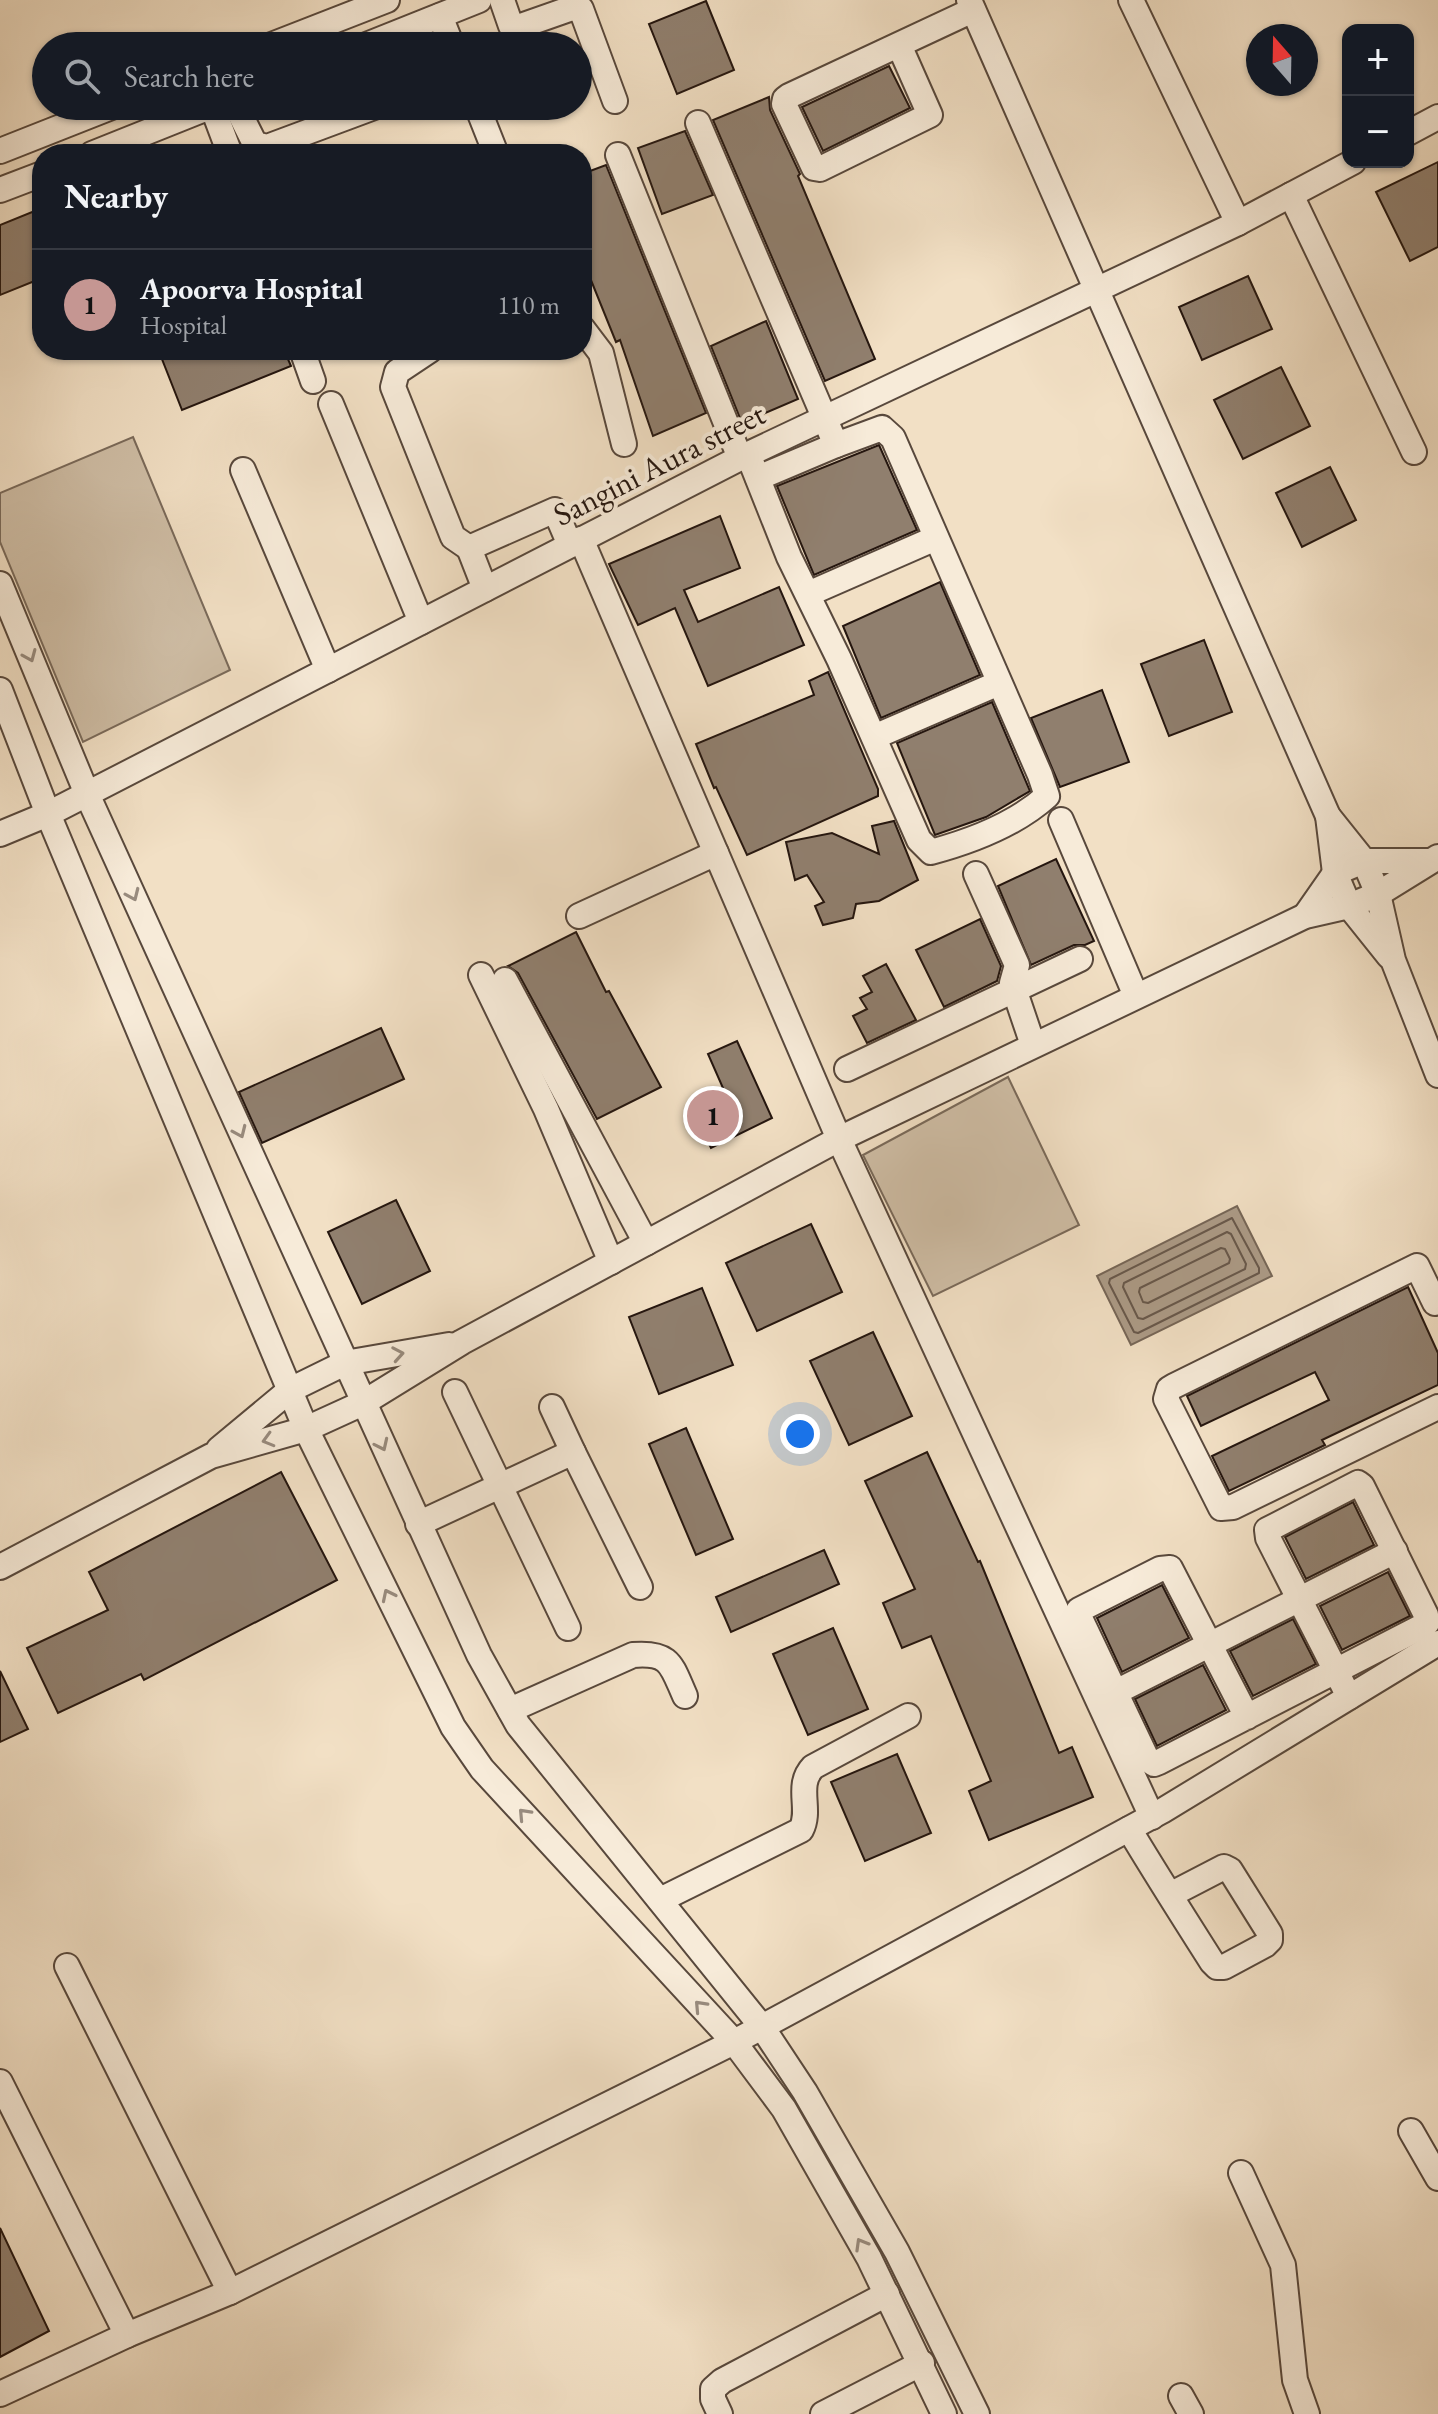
<!DOCTYPE html>
<meta charset="utf-8">
<style>
body{margin:0;font-family:"EB Garamond",serif;background:#242831;color:#f1f3f6}
.controls{position:absolute;right:24px;top:24px;display:grid;overflow:hidden;border-radius:16px;box-shadow:0 2px 6px #0004}
.controls button{width:72px;height:72px;display:grid;place-items:center;padding:0;border:0;border-bottom:2px solid #363941;background:#171b24;color:#f1f3f6;font:40px sans-serif}
.compass{position:absolute;left:1246px;top:24px;width:72px;height:72px;border-radius:50%;background:#171b24;box-shadow:0 2px 6px #0004;rotate:340deg}
.you{position:absolute;left:800px;top:1434px;width:28px;height:28px;margin:-20px;border:6px solid #fff;border-radius:50%;background:#1a73e8;box-shadow:0 0 0 12px #1a73e833}
.badge{display:grid;place-items:center;width:52px;height:52px;border-radius:50%;background:#c59692;color:#111;font-size:26px;font-weight:700}
.pin{position:absolute;translate:-50% -50%;border:4px solid #fff;box-shadow:0 2px 8px #0006}
.list{margin:0;padding:0;list-style:none}
h2{display:flex;justify-content:space-between;align-items:center;height:104px;margin:0;padding:0 32px;font-size:34px}
h2 small{font-size:26px;font-weight:400;color:#9ea1a6}
.list li{display:grid;grid-template-columns:52px 1fr auto;gap:24px;align-items:center;box-sizing:border-box;height:112px;padding:0 32px;border-top:2px solid #363941}
.list b{display:block;font-size:30px;white-space:nowrap}
.list p{margin:0;font-size:26px;white-space:nowrap;color:#9ea1a6}
.list em{font-size:26px;font-style:normal;color:#9ea1a6}
.icon{flex:none;width:44px;height:44px;fill:none;stroke:currentColor;stroke-width:2;stroke-linecap:round;stroke-linejoin:round}
.map{position:relative;flex:none;width:1438px;height:2414px;overflow:hidden}
.search{position:absolute;background:#171b24;box-shadow:0 2px 6px #0004;left:32px;top:32px;width:560px;height:88px;display:flex;align-items:center;gap:20px;box-sizing:border-box;padding:0 28px;border-radius:44px;color:#9ea1a6;font-size:30px}
.panel{position:absolute;background:#171b24;box-shadow:0 2px 6px #0004;left:32px;top:144px;width:560px;height:216px;border-radius:32px}
.map>svg:first-child{display:block}
.green{fill:#cfbea6;stroke:#7a6a5a;stroke-width:2}
.water{fill:#ac9b87;stroke:#766657;stroke-width:2}
.lines{fill:none;stroke-linecap:round;stroke-linejoin:round}
.shore{stroke:#68584b;stroke-width:2}
.building{fill:#907f6e;stroke:#25160f;stroke-width:2}
.minor-casing{stroke:#58483c;stroke-width:28}
.minor{stroke:#f7ebd9;stroke-width:24}
.oneway{stroke:#988b7e}
.labels{text-anchor:middle;stroke-width:8;stroke-linejoin:round;paint-order:stroke}
.street-label{font-size:32px;fill:#25160f;stroke:#f7ebd9}
</style>
<div class="map">
<svg width="1438" height="2414" viewBox="0 0 1438 2414">
<rect width="100%" height="100%" fill="#f2e0c5"/>
<filter id="stains"><feTurbulence type="fractalNoise" baseFrequency=".0025" numOctaves="4"/><feColorMatrix values="0 0 0 0 .2 0 0 0 0 .09 0 0 0 0 .02 0 0 0 .5 -.17"/></filter>
<radialGradient id="worn" r=".72"><stop offset=".6" stop-color="#630" stop-opacity="0"/><stop offset="1" stop-color="#630" stop-opacity=".3"/></radialGradient>
<g class="green">
<polygon points="133,437 230,670 83,742 0,542 0,493"/>
<polygon points="1008,1077 1079,1225 933,1296 863,1155"/>
</g>
<polygon class="water" points="1237,1206 1272,1276 1131,1345 1097,1276"/>
<g class="lines">
<g class="shore">
<polygon points="1232,1218 1259,1268 1259,1273 1138,1333 1134,1332 1109,1283 1110,1279"/>
<polygon points="1227,1232 1231,1234 1246,1264 1245,1269 1143,1319 1138,1318 1123,1287 1124,1283"/>
<polygon points="1221,1248 1225,1249 1230,1259 1229,1263 1148,1303 1143,1302 1139,1292 1140,1288"/>
</g>
</g>
<g class="building">
<polygon points="706,1 734,70 677,94 649,24"/>
<polygon points="889,66 910,108 823,151 802,107"/>
<polygon points="769,97 770,110 800,174 798,176 875,359 825,381 713,120"/>
<polygon points="685,131 713,195 662,214 638,148"/>
<polygon points="1438,162 1438,247 1410,261 1376,192"/>
<polygon points="606,165 706,413 653,436 620,340 616,342 582,258 582,174"/>
<polygon points="42,208 42,278 0,295 0,225"/>
<polygon points="1248,276 1272,329 1202,360 1179,307"/>
<polygon points="766,321 798,399 742,423 711,346"/>
<polygon points="170,350 284,350 291,366 182,410 160,354"/>
<polygon points="1281,367 1310,426 1243,459 1214,400"/>
<polygon points="879,445 917,530 814,575 777,486"/>
<polygon points="1330,467 1356,520 1302,547 1276,493"/>
<polygon points="720,516 740,568 684,590 698,622 779,587 804,645 708,686 675,608 638,625 609,564"/>
<polygon points="940,582 980,675 881,718 843,626"/>
<polygon points="1204,640 1232,712 1169,736 1141,664"/>
<polygon points="828,672 878,789 878,796 747,855 716,787 714,788 696,744 814,695 809,681"/>
<polygon points="1102,690 1129,762 1060,787 1031,718"/>
<polygon points="992,702 1030,791 986,817 935,835 897,743"/>
<polygon points="894,821 918,880 879,901 856,904 853,918 823,925 815,906 824,902 807,875 795,880 786,842 832,833 879,854 872,826"/>
<polygon points="1056,859 1094,941 1085,945 1074,945 1031,965 998,886"/>
<polygon points="980,919 1001,966 997,981 944,1007 916,950"/>
<polygon points="576,932 606,992 609,991 661,1087 597,1119 518,973 508,966"/>
<polygon points="886,964 916,1020 867,1043 853,1016 867,1009 860,998 872,992 863,976"/>
<polygon points="381,1028 404,1079 262,1143 239,1092"/>
<polygon points="737,1041 772,1118 711,1148 689,1104 723,1088 708,1054"/>
<polygon points="396,1200 430,1271 362,1304 328,1232"/>
<polygon points="811,1224 842,1292 757,1331 726,1263"/>
<polygon points="1408,1287 1438,1353 1438,1385 1322,1440 1325,1445 1229,1491 1212,1456 1329,1400 1315,1372 1201,1426 1187,1396"/>
<polygon points="702,1288 733,1365 659,1394 629,1317"/>
<polygon points="873,1332 912,1416 849,1445 810,1361"/>
<polygon points="686,1428 733,1539 696,1555 649,1444"/>
<polygon points="927,1452 978,1562 980,1561 1059,1753 1072,1747 1093,1797 989,1840 969,1791 991,1781 931,1636 902,1648 883,1603 915,1589 865,1481"/>
<polygon points="281,1472 337,1580 144,1680 141,1674 58,1713 27,1648 108,1610 89,1572"/>
<polygon points="1353,1502 1374,1545 1306,1579 1285,1537"/>
<polygon points="824,1550 839,1584 731,1632 716,1597"/>
<polygon points="1388,1572 1410,1616 1342,1650 1320,1606"/>
<polygon points="1162,1585 1189,1638 1122,1672 1097,1618"/>
<polygon points="1293,1619 1316,1664 1253,1696 1230,1651"/>
<polygon points="833,1628 868,1709 808,1735 773,1654"/>
<polygon points="1203,1665 1226,1710 1157,1746 1135,1699"/>
<polygon points="0,1671 28,1729 0,1742"/>
<polygon points="897,1754 931,1833 865,1861 831,1782"/>
<polygon points="0,2228 49,2331 0,2357"/>
</g>
<g class="lines">
<g class="minor-casing">
<g id="minor">
<polyline points="502,0 511,26 518,27 575,7 581,9 615,101"/>
<polyline points="969,0 1328,816 1364,861 1378,894 1393,960 1438,1075"/>
<polyline points="1131,0 1238,223"/>
<polyline points="440,16 452,46"/>
<polyline points="899,45 930,115 820,169 814,168 784,104 785,99 789,96 973,10"/>
<polyline points="269,46 387,0"/>
<polyline points="364,46 479,0"/>
<polyline points="236,106 255,144 267,147 377,106"/>
<polyline points="477,106 496,154"/>
<path d="M698 123 836 445 882 428 893 438 1040 775 1047 796C1015 825 972 841 931 852L919 840 839 659 789 557 748 454"/>
<polyline points="1408,133 1438,117"/>
<polyline points="0,151 114,106"/>
<polyline points="92,154 212,106 230,154"/>
<polyline points="618,155 740,458"/>
<polyline points="0,190 42,174"/>
<polyline points="1291,195 1414,452"/>
<polyline points="582,328 601,353 624,444"/>
<polyline points="302,350 313,381"/>
<polyline points="430,350 397,372 393,387 453,537 469,548"/>
<polyline points="331,404 421,622"/>
<polyline points="243,470 328,670"/>
<polyline points="758,478 836,445"/>
<polyline points="581,539 839,1139 1152,1817"/>
<polyline points="0,584 87,794 479,1655 518,1725 762,2027 805,2092 897,2252 977,2414"/>
<polyline points="485,589 469,548 555,510 570,545"/>
<polyline points="808,594 936,538"/>
<polyline points="0,690 48,814 306,1429 453,1727 482,1769 734,2042 784,2109 869,2258 944,2414"/>
<polyline points="874,737 999,683"/>
<polyline points="1328,816 1335,873 1349,906 1389,956"/>
<polyline points="1061,820 1136,996"/>
<polyline points="0,834 48,814 740,458 1238,223 1353,162"/>
<polyline points="976,874 1017,965 1012,983 1033,1045"/>
<polyline points="579,916 716,853"/>
<polyline points="1305,916 1335,873 1364,861 1430,861"/>
<polyline points="481,975 546,1109 611,1262"/>
<polyline points="505,980 646,1243"/>
<polyline points="847,1069 1080,959"/>
<polyline points="1438,1302 1435,1303 1417,1266 1174,1386 1169,1389 1166,1399 1221,1508 1233,1507 1438,1407"/>
<polyline points="455,1392 568,1628"/>
<polyline points="552,1407 573,1452"/>
<polyline points="219,1449 290,1390 345,1363 449,1345"/>
<polyline points="418,1524 573,1452 640,1587"/>
<polyline points="0,1567 211,1456 306,1429 363,1403 462,1342 839,1139 1305,916 1349,906 1378,894 1438,857"/>
<polyline points="1116,1692 1395,1551"/>
<path d="M510 1710 633 1655C671 1652 671 1665 685 1696"/>
<path d="M1247 1717 1170 1568 1160 1569 1079 1610V1616L1147 1759 1154 1764 1159 1762C1247 1716 1335 1671 1423 1626L1427 1623 1426 1615 1362 1486 1358 1483 1267 1530 1268 1538 1336 1671 1349 1697"/>
<path d="M1129 1829C1156 1874 1184 1918 1212 1962L1217 1967H1224L1265 1945 1270 1940V1934L1230 1870 1224 1867 1170 1895"/>
<path d="M660 1900 801 1830C812 1809 795 1786 813 1767L908 1716"/>
<polyline points="67,1966 230,2292"/>
<polyline points="0,2082 127,2335"/>
<polyline points="1411,2131 1438,2178"/>
<polyline points="1241,2173 1283,2265 1295,2380 1307,2414"/>
<polyline points="0,2394 127,2335 230,2292 734,2042 1162,1811 1438,1643"/>
<polyline points="1181,2396 1191,2414"/>
<polyline points="720,2414 713,2399 713,2389 722,2381 887,2294"/>
<polyline points="823,2414 922,2363"/>
</g>
</g>
<use href="#minor" class="minor"/>
</g>
<defs><path id="oneway-chevron" d="M-2-3.5L2.5 0L-2 3.5" fill="none" stroke-width="1.6" stroke-linecap="round" stroke-linejoin="round" transform="scale(2)"/></defs>
<g class="oneway">
<use href="#oneway-chevron" transform="translate(30 656) rotate(67)"/>
<use href="#oneway-chevron" transform="translate(133 895) rotate(66)"/>
<use href="#oneway-chevron" transform="translate(240 1132) rotate(66)"/>
<use href="#oneway-chevron" transform="translate(398 1354) rotate(-10)"/>
<use href="#oneway-chevron" transform="translate(268 1440) rotate(164)"/>
<use href="#oneway-chevron" transform="translate(382 1445) rotate(65)"/>
<use href="#oneway-chevron" transform="translate(388 1595) rotate(-116)"/>
<use href="#oneway-chevron" transform="translate(524 1814) rotate(-133)"/>
<use href="#oneway-chevron" transform="translate(700 2006) rotate(-133)"/>
<use href="#oneway-chevron" transform="translate(861 2244) rotate(-120)"/>
</g>
<g class="labels">
<g class="street-label">
<text transform="translate(659 464) rotate(-27)" y="11">Sangini Aura street</text>
</g>
</g>
<rect width="100%" height="100%" filter="url(#stains)"/>
<rect width="100%" height="100%" fill="url(#worn)"/>
</svg>
<div class="controls">
<button>+</button>
<button>−</button>
</div>
<svg class="compass" viewBox="-18 -18 36 36"><path d="M0-13l5 13h-10z" fill="#e53935"/><path d="M0 13l5-13h-10z" fill="#9ea1a6"/></svg>
<div class="you"></div>
<div class="pin badge" style="left:713px;top:1116px">1</div>
<div class="search"><svg class="icon" aria-label="search" viewBox="0 0 24 24"><circle cx="10" cy="10" r="6"/><path d="M15 15l6 6"/></svg>Search here</div>
<section class="panel">
<h2>Nearby<small></small></h2>
<ul class="list">
<li><span class="badge">1</span><div><b>Apoorva Hospital</b><p>Hospital</p></div><em>110 m</em></li>
</ul>
</section>
</div>
